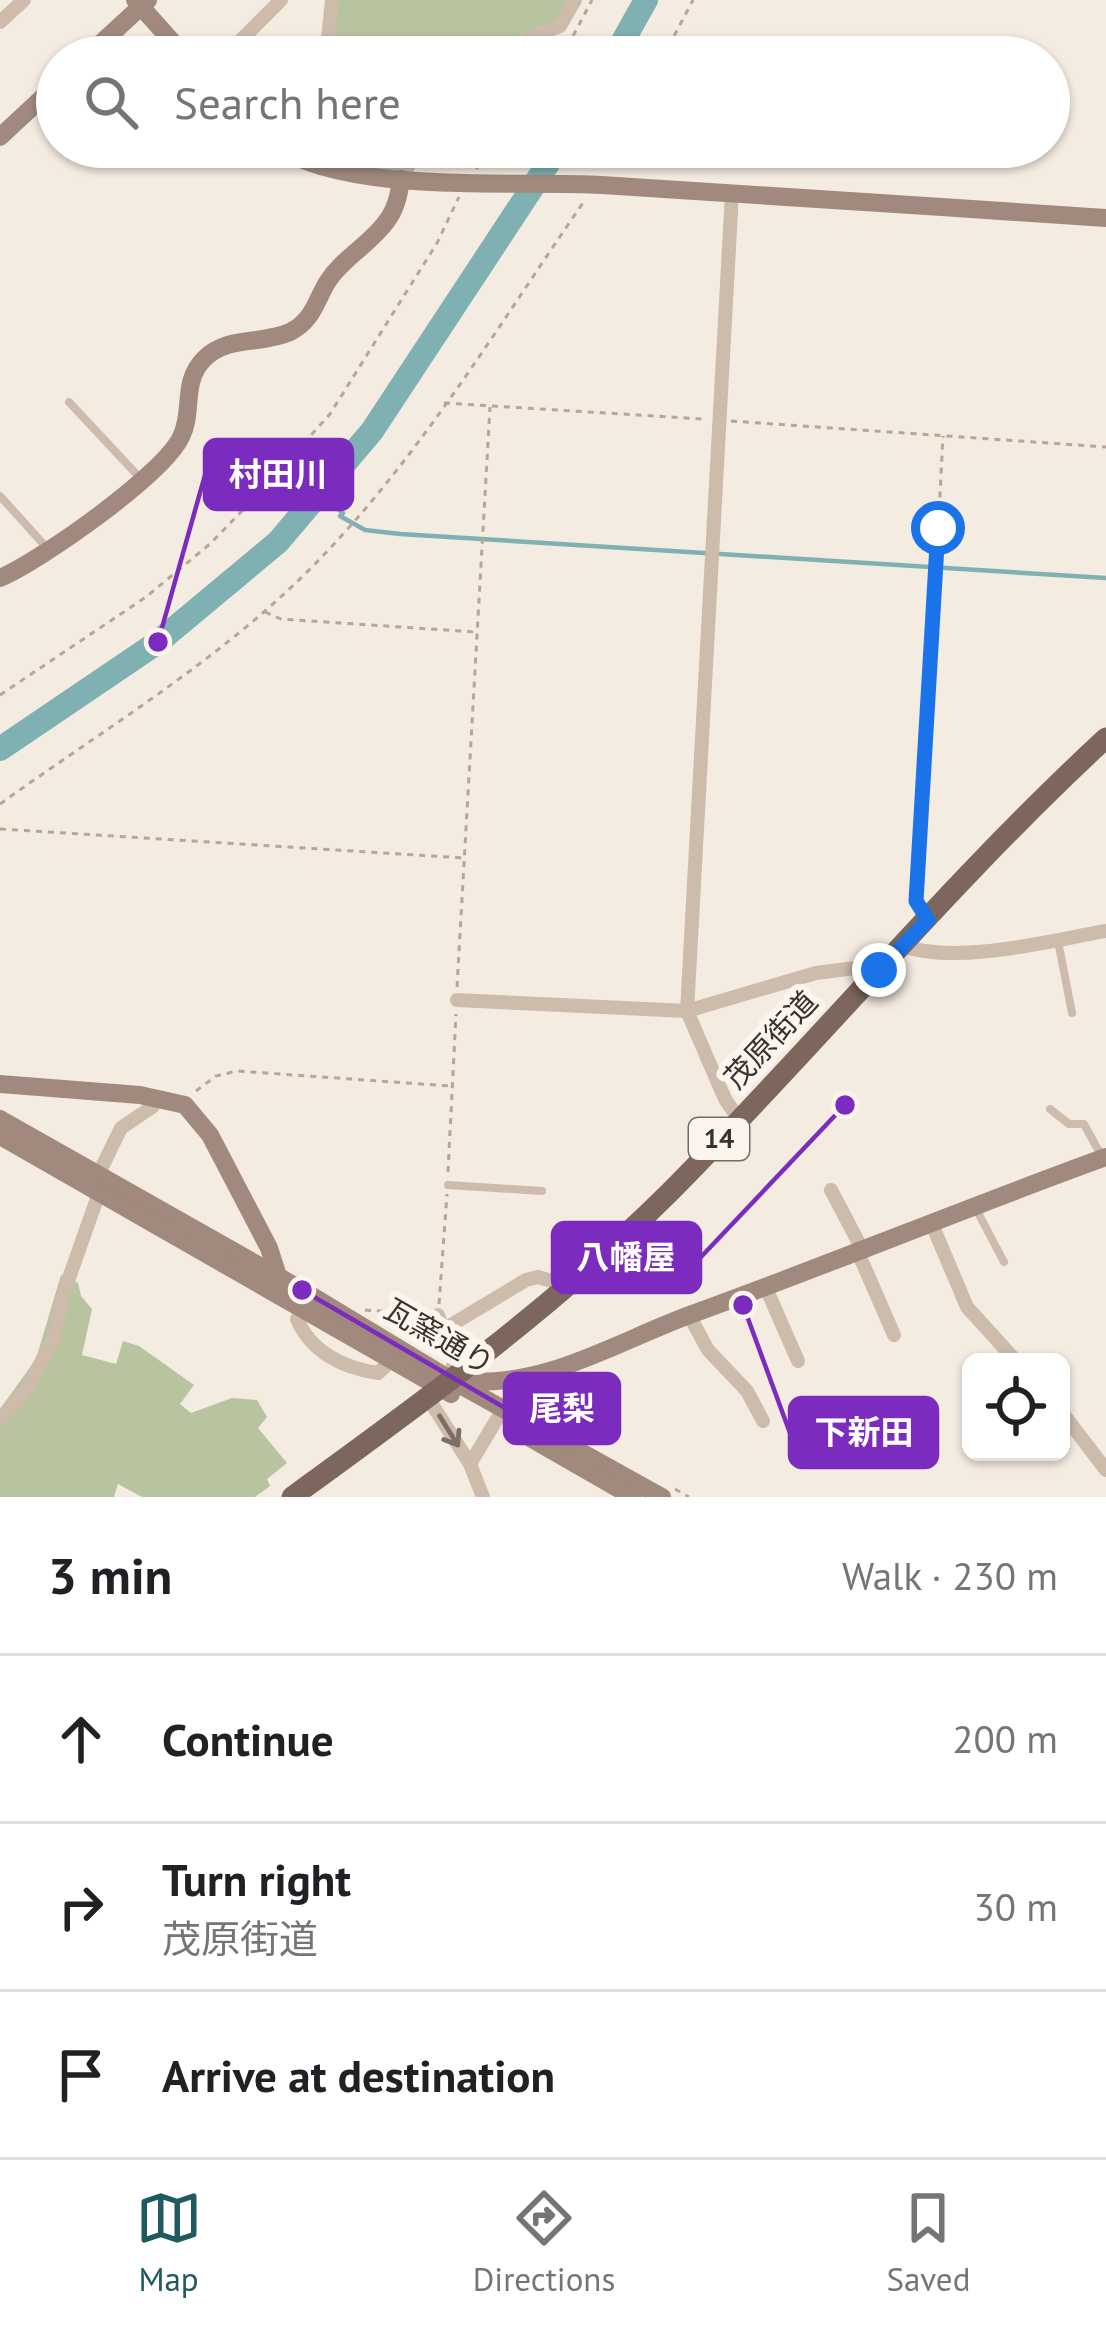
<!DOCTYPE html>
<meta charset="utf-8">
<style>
body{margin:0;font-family:"PT Sans","Noto Sans JP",sans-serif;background:#f6f6f6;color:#202124}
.controls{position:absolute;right:36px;bottom:36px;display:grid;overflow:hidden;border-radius:18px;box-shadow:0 3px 9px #0004}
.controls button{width:108px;height:108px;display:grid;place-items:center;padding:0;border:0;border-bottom:3px solid #e0e0e0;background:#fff;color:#202124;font:60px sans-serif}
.stop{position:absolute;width:36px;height:36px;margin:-27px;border:9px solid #1a73e8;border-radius:50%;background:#fff}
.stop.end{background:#1a73e8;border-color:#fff;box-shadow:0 3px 12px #0008}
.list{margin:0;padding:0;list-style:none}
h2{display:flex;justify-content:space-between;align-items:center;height:156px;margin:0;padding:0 48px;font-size:51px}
h2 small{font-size:39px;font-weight:400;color:#757577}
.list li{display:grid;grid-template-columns:78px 1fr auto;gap:36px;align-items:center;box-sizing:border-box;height:168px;padding:0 48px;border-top:3px solid #e0e0e0}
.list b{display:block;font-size:45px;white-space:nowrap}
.list p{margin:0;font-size:39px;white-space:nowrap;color:#757577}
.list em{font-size:39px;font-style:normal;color:#757577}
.icon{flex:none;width:66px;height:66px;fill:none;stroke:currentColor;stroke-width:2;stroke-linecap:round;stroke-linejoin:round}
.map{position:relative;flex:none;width:1106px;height:1497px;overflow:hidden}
.search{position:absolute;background:#fff;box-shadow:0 3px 9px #0004;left:36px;right:36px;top:36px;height:132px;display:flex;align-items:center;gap:30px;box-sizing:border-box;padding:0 42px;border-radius:66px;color:#757577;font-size:45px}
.sheet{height:660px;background:#fff}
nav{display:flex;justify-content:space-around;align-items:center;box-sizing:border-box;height:168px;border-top:3px solid #e0e0e0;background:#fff;font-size:33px;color:#757577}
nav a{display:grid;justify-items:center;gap:6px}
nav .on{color:#1f5a5e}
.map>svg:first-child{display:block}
.green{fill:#b8c4a0}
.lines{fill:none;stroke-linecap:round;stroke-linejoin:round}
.stream{stroke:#7fb0b2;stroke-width:4.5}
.river{stroke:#7fb0b2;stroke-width:24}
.path{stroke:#b9a596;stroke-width:3;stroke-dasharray:6 6;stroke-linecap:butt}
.lane{stroke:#cdbbac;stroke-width:8}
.street{stroke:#cdbbac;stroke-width:14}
.secondary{stroke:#a18a7d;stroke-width:18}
.primary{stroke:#7d675c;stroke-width:21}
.oneway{stroke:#7d6f65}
.route{stroke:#1a73e8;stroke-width:15}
.labels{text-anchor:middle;stroke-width:12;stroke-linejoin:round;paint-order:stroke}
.shield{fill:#fbf5ee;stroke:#756b66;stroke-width:3}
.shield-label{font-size:27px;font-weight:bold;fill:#3b302b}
.street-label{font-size:30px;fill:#3b302b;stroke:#fbf5ee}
.leader{fill:none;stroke:#7b2cbf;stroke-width:4.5}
.callout-dot{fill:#7b2cbf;stroke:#fbf5ee;stroke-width:4.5}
.callout{fill:#7b2cbf;stroke:#7b2cbf;stroke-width:4.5}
.callout-label{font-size:33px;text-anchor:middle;font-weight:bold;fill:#fff}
</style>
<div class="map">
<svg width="1106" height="1497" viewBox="0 0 1106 1497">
<rect width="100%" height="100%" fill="#f4ebe1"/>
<g class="green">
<polygon points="332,0 575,0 560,26 495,57 326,57"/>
<polygon points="293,147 419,147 401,179 347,171"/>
<polygon points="61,1275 78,1283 81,1296 92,1309 82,1355 116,1364 123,1341 139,1346 194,1385 180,1404 191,1413 232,1398 257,1400 267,1417 258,1428 287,1463 267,1479 270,1486 255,1497 142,1497 118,1484 114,1497 0,1497 0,1409 36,1359"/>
</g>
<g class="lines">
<polyline class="stream" points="321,495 343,513 340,516 365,530 400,534 1106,578"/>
<g class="river">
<polyline points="614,57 646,0"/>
<polyline points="0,749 158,642 278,542 372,431 559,147"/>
</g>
<g class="path">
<polyline points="562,57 592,0"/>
<polyline points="663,57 693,0"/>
<polyline points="606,167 616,147"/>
<polyline points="476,169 494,147"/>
<polyline points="444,403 703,419"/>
<polyline points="731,421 1106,447"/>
<polyline points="265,612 281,619 475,632"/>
<polyline points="0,695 146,597 211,543 264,488 330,414 437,243 459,197"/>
<path d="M0 804C103 730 215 663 306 573 416 464 497 327 585 200"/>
<polyline points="0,829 464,858"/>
<polyline points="919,905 943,436"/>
<polyline points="457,987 490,407"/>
<polyline points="196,1091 216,1076 237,1071 450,1086"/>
<polyline points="448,1172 456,1014"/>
<polyline points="439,1304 447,1194"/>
<polyline points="365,1310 427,1314"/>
<polyline points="675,1489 689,1497"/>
</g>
<g class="lane">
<polyline points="38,102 57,121"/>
<polyline points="82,147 83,148"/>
<polyline points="69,402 141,479"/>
<polyline points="0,496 47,548"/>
<polyline points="1058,941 1072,1013"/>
<polyline points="1050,1109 1069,1124 1084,1124 1102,1157"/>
<polyline points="448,1185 542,1191"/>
<polyline points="975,1207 1004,1262"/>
</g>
<g class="street">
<polyline points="0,22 24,0"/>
<polyline points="224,57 281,0"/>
<polyline points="326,57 332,0"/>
<polyline points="495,57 501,49 560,26 575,0"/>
<polyline points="401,179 419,147"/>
<polyline points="732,193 687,1011 725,1099 738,1118"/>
<path d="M903 946C959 965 1048 941 1106 931"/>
<polyline points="457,1000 687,1011 816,973 863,967 879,970"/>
<polyline points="99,1173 121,1128 152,1107 158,1098"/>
<polyline points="831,1190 862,1249"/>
<polyline points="931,1222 967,1307 1017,1362"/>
<polyline points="857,1250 894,1335"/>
<polyline points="766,1288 798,1361"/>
<path d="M303 1308 297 1319C311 1352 343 1368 378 1373L390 1362"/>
<polyline points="438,1315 454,1360 451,1380"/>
<polyline points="689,1315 708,1350 747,1391 763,1421"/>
<polyline points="441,1331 526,1280 538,1277 569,1286"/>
<polyline points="428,1398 470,1464 483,1497"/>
<polyline points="1061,1411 1106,1470"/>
<polyline points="0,1419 26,1390 53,1340 63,1295 99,1193"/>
<polyline points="470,1464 497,1419"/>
</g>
<g class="secondary">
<polyline points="135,0 186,57"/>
<polyline points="86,57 148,0"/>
<polyline points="0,137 57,84"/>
<path d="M277 147C351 195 513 180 602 185 770 195 938 207 1106 218"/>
<path d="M0 578C40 561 163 475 181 437 194 412 181 382 204 359 227 335 262 345 290 332 313 321 316 300 328 281 343 258 370 244 386 222 396 209 399 195 401 179"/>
<polyline points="0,1084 140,1095 185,1105 210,1135 269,1248 278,1276"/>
<polyline points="0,1119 302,1290 451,1380 662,1497"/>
<polyline points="0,1136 451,1394"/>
<path d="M461 1381C546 1389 619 1340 695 1313 833 1263 968 1207 1106 1157"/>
<polyline points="518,1431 633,1497"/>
</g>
<path class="primary" d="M292 1497C423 1402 554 1307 669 1193 817 1044 951 881 1106 738"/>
</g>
<defs><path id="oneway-shaft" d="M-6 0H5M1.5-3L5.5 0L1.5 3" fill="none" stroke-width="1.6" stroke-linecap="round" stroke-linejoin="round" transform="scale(3)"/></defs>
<use class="oneway" href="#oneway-shaft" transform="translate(449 1431) rotate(58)"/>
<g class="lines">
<polyline class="route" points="879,970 928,920 916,901 938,528"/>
</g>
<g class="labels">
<rect class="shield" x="689" y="1118" width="60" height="42" rx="9"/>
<g class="shield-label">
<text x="719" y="1148">14</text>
</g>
<g class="street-label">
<text transform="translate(771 1040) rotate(-47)" y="10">茂原街道</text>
<text transform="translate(439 1337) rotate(30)" y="10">瓦窯通り</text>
</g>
</g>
<path class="leader" d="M158 642L205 475M845 1105L700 1258M302 1290L505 1408M743 1305L790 1433"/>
<g class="callout-dot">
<circle cx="158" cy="642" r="12"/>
<circle cx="845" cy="1105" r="12"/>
<circle cx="302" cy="1290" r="12"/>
<circle cx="743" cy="1305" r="12"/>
</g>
<g class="callout">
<rect x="205" y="440" width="147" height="69" rx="12"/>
<rect x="553" y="1223" width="147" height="69" rx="12"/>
<rect x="505" y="1374" width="114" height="69" rx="12"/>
<rect x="790" y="1398" width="147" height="69" rx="12"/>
</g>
<g class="callout-label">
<text x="278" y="486">村田川</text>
<text x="626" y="1269">八幡屋</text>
<text x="562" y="1420">尾梨</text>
<text x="864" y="1444">下新田</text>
</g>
</svg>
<div class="controls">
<button><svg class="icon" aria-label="locate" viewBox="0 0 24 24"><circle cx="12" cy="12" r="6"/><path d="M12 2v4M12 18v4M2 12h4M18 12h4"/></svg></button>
</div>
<div class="stop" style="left:938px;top:528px"></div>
<div class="stop end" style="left:879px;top:970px"></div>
<div class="search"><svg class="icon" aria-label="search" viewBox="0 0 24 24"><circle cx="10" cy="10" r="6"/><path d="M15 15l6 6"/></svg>Search here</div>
</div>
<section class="sheet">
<h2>3 min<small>Walk · 230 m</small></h2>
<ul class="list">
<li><svg class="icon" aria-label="ahead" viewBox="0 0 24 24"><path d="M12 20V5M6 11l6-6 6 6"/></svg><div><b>Continue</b></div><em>200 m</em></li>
<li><svg class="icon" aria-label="right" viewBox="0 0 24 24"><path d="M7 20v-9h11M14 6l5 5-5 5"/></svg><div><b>Turn right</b><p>茂原街道</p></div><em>30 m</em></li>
<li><svg class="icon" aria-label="arrive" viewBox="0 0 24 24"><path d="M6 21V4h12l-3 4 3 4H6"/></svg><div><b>Arrive at destination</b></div></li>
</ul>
</section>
<nav>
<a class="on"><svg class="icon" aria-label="map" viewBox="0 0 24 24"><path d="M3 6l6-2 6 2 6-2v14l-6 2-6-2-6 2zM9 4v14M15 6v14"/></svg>Map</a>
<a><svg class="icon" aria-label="directions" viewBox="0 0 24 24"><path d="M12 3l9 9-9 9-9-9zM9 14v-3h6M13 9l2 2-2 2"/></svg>Directions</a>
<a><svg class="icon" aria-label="saved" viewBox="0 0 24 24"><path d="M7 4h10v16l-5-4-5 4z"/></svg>Saved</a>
</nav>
